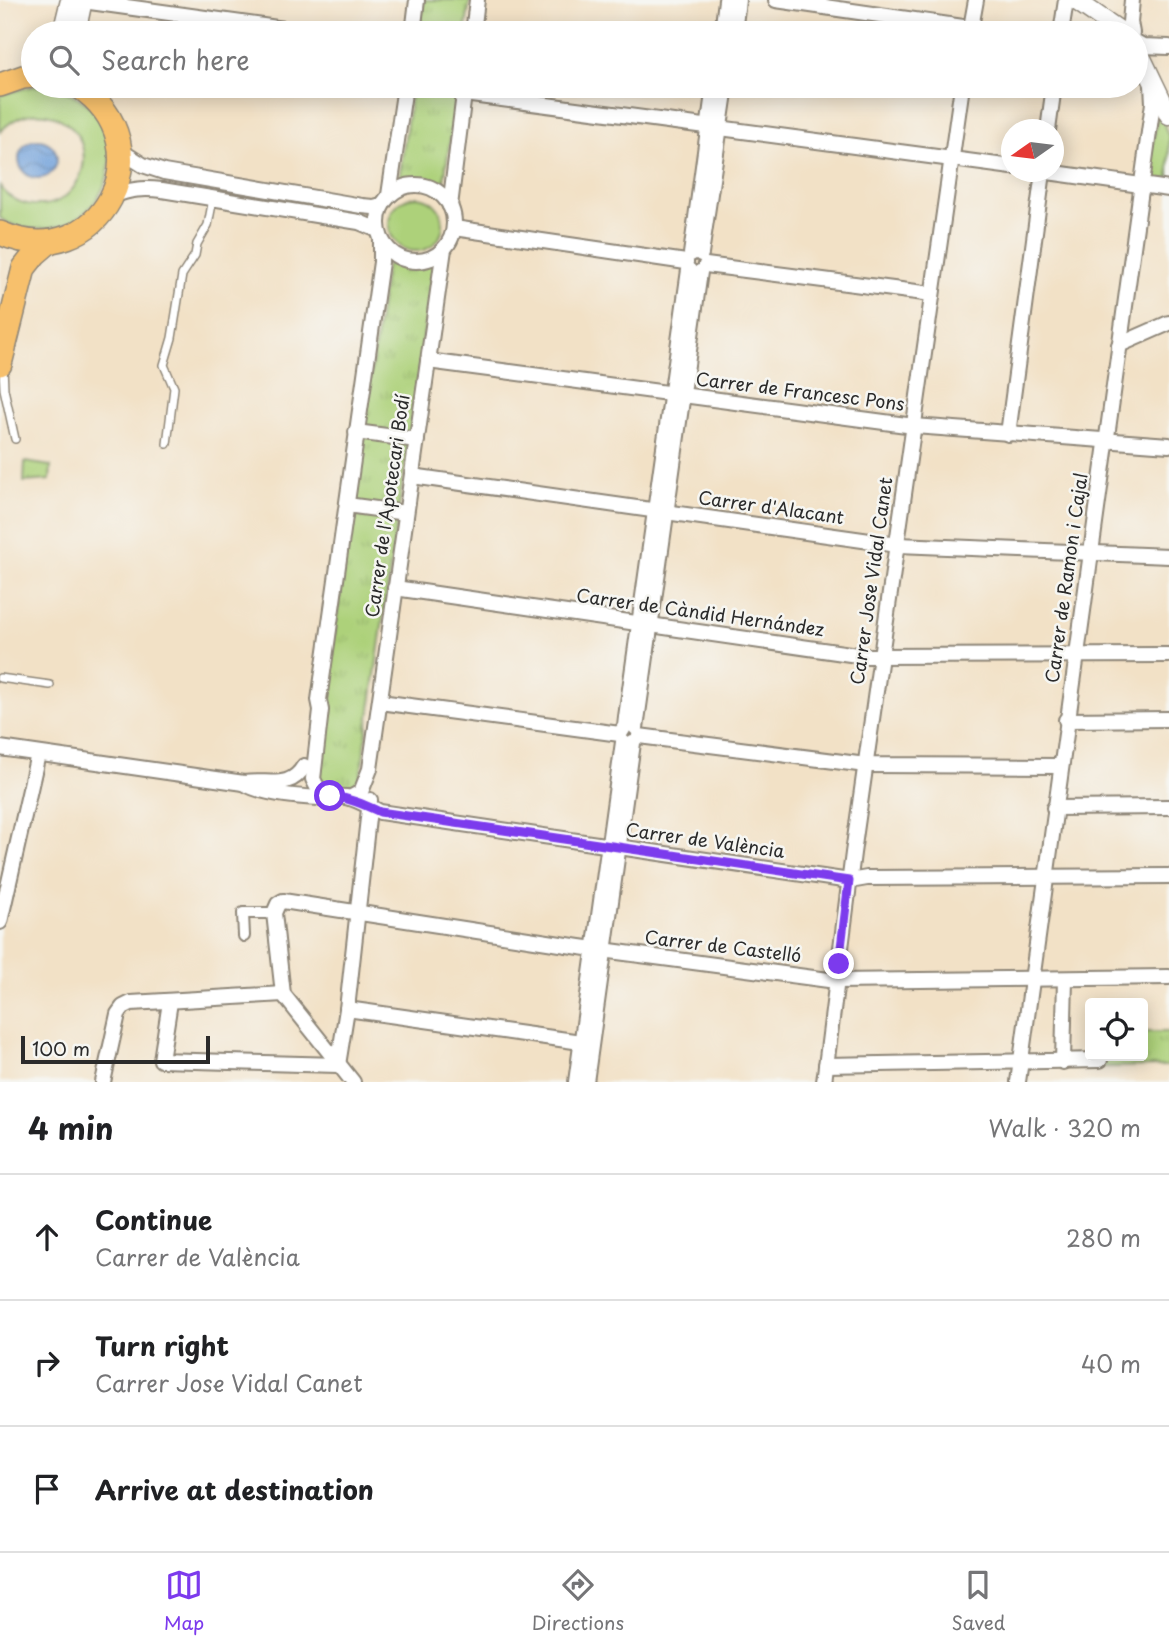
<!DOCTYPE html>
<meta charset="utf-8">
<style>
body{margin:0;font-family:"Playpen Sans",sans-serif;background:#f6f6f6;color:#202124}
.controls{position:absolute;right:21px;bottom:21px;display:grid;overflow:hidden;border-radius:7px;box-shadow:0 4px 18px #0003}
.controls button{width:63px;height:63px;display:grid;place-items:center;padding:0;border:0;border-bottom:2px solid #e0e0e0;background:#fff;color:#202124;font:35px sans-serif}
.compass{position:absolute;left:1001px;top:119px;width:63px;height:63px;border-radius:50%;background:#fff;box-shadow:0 4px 18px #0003;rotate:256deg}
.scale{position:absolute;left:21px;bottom:18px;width:189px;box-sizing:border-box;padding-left:7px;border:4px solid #2b2b2b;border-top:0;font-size:19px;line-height:24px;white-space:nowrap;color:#2b2b2b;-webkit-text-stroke:5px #f6f6f2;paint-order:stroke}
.stop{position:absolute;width:21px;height:21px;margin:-16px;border:5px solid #7c3aed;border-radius:50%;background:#fff}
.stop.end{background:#7c3aed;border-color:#fff;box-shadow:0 2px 7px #0008}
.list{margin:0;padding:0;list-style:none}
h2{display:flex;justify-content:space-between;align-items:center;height:91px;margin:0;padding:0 28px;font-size:30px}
h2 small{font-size:23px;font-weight:400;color:#757577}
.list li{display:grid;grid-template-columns:46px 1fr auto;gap:21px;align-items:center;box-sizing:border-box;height:126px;padding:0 28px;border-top:2px solid #e0e0e0}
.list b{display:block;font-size:26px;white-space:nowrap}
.list p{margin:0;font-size:23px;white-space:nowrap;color:#757577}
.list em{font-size:23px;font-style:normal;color:#757577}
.icon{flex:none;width:38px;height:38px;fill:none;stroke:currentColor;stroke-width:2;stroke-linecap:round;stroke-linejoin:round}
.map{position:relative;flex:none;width:1169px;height:1082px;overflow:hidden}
.search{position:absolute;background:#fff;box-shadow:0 4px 18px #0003;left:21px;right:21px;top:21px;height:77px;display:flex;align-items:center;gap:18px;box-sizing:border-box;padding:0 24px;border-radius:38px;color:#757577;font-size:26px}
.sheet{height:469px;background:#fff}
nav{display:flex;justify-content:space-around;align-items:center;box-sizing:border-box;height:98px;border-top:2px solid #e0e0e0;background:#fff;font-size:19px;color:#757577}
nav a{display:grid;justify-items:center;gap:4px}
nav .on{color:#7c3aed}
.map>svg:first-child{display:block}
.green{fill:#add17a;stroke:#6c7e52;stroke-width:2}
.park{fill:url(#park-tufts);stroke:#6c7e52;stroke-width:2}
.water{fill:url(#water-waves);stroke:#4e6682;stroke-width:2}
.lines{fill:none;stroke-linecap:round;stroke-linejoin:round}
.service-casing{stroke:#8e8678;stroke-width:10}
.pedestrian-casing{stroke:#8e8678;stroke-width:14}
.minor-casing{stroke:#8e8678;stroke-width:18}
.tertiary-casing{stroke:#8e8678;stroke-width:21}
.primary-casing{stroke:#8e8678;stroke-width:26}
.service{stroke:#fff;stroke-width:7}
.pedestrian{stroke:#fff;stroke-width:10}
.minor{stroke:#fff;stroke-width:14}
.tertiary{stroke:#fff;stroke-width:18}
.primary{stroke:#f7c06c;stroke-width:23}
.route{stroke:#7c3aed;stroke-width:9}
.labels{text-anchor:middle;stroke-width:5;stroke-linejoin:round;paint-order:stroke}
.street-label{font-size:18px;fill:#2b2b2b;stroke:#f6f6f2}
</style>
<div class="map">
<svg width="1169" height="1082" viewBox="0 0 1169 1082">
<defs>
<pattern id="park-tufts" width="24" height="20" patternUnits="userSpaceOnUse" patternTransform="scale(1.75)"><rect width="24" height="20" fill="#add17a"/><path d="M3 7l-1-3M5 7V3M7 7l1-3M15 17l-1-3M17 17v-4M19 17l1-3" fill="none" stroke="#95b46a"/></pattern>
<pattern id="water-waves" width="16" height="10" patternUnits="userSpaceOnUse" patternTransform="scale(1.75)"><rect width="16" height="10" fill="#71a0da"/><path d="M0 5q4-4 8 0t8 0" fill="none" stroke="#5d83b1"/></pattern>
</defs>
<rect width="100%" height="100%" fill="#f6f6f2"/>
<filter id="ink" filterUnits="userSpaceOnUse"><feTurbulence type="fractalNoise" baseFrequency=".0143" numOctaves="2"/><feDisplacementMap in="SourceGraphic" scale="14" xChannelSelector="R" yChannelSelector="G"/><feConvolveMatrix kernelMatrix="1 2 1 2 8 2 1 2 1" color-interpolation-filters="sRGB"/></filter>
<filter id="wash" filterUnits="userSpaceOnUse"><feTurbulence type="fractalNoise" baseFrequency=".00686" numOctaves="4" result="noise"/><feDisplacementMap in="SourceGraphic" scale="28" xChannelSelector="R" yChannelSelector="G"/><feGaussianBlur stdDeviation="1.57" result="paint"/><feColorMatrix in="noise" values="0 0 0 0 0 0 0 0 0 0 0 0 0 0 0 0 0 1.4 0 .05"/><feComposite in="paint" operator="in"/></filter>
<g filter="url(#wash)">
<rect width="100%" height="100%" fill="#f2e1c6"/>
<g class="green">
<path d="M33 86C136 86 132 224 41 229 27 229 12 227 0 218V186C9 200 26 206 42 205 55 205 67 197 74 187 109 137 43 85 0 132V95Z"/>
<polygon points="1158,112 1160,113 1169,138 1169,185 1146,182"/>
<circle cx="416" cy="224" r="27"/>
</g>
<g class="park">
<polygon points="424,0 470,0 465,33 419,33"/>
<polygon points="412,86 458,86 443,188 421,180 399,181"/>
<polygon points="393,260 412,267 432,263 433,269 360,780 347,788 333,790 317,779 339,601 386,267 390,261"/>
<polygon points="25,462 51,466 50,480 24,482"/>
<polygon points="1143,1032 1169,1032 1169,1066 1100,1067 1100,1056 1143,1056"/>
</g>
<circle class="water" cx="38" cy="159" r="19"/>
</g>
<g filter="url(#ink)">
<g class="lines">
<g class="service-casing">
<g id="service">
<polyline points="3,367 4,389 15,439"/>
<polyline points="167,444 174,388 164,365 172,338 182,275 195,255 197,244 208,225 213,199"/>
<polyline points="0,678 50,685"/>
</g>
</g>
<g class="pedestrian-casing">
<polyline id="pedestrian" points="244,936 243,913 274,913"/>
</g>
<g class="minor-casing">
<g id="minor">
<polyline points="776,0 970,28"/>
<polyline points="83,1 313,33"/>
<polyline points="413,33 417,0"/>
<polyline points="473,33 477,0"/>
<polyline points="722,33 726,0"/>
<polyline points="734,33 738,0"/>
<polyline points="970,33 976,0"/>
<polyline points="1061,33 1066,0"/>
<polyline points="1132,33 1130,22 1132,0"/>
<polyline points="1136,42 1143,46 1169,47"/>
<polyline points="464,94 1012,167"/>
<polyline points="1048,130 1054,86"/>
<polyline points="121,151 143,165 164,172 362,206 373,207 382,205"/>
<polyline points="1048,172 1169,189"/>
<circle cx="416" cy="223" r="38"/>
<polyline points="389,195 405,86"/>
<path d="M113 196C130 189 143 188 162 190L359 222 378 230"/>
<polyline points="450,206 465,86"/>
<polyline points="454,228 686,262"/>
<polyline points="691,254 714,86"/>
<polyline points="701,254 726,86"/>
<polyline points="706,265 932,294"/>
<polyline points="1119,345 1169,323"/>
<polyline points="428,361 914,426 1169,445"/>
<polyline points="356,432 417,440"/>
<polyline points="1008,434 1043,172"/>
<polyline points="412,476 898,545 1169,556"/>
<polyline points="347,505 406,513"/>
<polyline points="395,588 864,656 1169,655"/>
<polyline points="380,702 620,734"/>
<polyline points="1066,720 1169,719"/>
<polyline points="636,728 700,272"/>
<polyline points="620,734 625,726 626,717 689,270"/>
<polyline points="639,736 866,765 1060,766"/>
<path d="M0 748 244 783C267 779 290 791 304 766"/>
<path d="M244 783C261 794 299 797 319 798 328 798 336 796 346 797 358 799 370 807 380 812L850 881 867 878 1169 876"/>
<polyline points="330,796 317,787 313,779 321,710 319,700 381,262 381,240"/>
<polyline points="350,798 361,792 370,769 444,249"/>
<polyline points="1054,808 1169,807"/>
<polyline points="0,922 38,754"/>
<polyline points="170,1002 161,1060 338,1065 347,1009 370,800"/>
<polyline points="347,1009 581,1042"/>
<polyline points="1063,1062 1065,979"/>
<polyline points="826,1065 1100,1060"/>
<polyline points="103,1082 118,1014 123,1007 131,1003 283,994"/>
<polyline points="353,1082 283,994 274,913 278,904 283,901 580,947 836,981 1169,977"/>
<polyline points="576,1082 623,742"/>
<polyline points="586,1082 633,743"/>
<polyline points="824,1082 853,853 962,86"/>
<polyline points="1018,1082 1153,103 1152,85"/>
</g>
</g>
<g class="tertiary-casing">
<g id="tertiary">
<polyline points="1075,0 1123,33"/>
<polyline points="62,33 70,0"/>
<polyline points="76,33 83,0"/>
<polyline points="1136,46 1169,115"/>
</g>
</g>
<g class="primary-casing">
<g id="primary">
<polyline points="0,85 23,77 33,76"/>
<path d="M0 233C100 277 169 146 78 86"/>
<polyline points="0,364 24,268 35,254 49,242"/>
</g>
</g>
<use href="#service" class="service"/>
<use href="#pedestrian" class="pedestrian"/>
<use href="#minor" class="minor"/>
<use href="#tertiary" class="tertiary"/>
<use href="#primary" class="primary"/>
</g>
</g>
<g class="lines" filter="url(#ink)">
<path class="route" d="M330 796C349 798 363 804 380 812L849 881 839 964"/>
</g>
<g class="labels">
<g class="street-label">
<text transform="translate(800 392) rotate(7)" y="6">Carrer de Francesc Pons</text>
<text transform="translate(388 506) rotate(-82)" y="6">Carrer de l'Apotecari Bodí</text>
<text transform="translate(771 508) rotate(8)" y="6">Carrer d'Alacant</text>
<text transform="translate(1067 578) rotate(-82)" y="6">Carrer de Ramon i Cajal</text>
<text transform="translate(872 581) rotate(-82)" y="6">Carrer Jose Vidal Canet</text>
<text transform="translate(700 613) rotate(8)" y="6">Carrer de Càndid Hernández</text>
<text transform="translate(705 841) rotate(8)" y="6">Carrer de València</text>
<text transform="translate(723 947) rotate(7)" y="6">Carrer de Castelló</text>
</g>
</g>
</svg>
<div class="controls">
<button><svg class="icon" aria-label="locate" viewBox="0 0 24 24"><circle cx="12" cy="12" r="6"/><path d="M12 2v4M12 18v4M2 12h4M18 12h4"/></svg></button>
</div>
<svg class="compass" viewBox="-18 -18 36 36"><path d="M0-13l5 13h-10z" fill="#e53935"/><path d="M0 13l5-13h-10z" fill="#757577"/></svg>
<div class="scale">100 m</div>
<div class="stop" style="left:330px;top:796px"></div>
<div class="stop end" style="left:839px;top:964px"></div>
<div class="search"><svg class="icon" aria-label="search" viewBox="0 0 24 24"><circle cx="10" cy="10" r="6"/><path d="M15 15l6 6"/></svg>Search here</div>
</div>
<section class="sheet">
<h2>4 min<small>Walk · 320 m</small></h2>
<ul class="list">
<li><svg class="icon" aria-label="ahead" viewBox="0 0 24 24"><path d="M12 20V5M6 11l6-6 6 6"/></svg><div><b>Continue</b><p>Carrer de València</p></div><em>280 m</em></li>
<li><svg class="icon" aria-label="right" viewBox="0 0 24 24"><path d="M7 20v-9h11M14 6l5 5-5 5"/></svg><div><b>Turn right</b><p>Carrer Jose Vidal Canet</p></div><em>40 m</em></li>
<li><svg class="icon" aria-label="arrive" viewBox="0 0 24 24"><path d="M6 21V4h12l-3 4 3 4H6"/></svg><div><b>Arrive at destination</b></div></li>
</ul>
</section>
<nav>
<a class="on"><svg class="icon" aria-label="map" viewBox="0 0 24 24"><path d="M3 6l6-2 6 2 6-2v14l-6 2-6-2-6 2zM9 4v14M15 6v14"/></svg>Map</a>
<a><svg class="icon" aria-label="directions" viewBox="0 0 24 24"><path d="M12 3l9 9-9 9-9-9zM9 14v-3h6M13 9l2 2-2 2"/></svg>Directions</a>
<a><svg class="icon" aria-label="saved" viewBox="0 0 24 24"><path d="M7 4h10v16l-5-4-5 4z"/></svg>Saved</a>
</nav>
